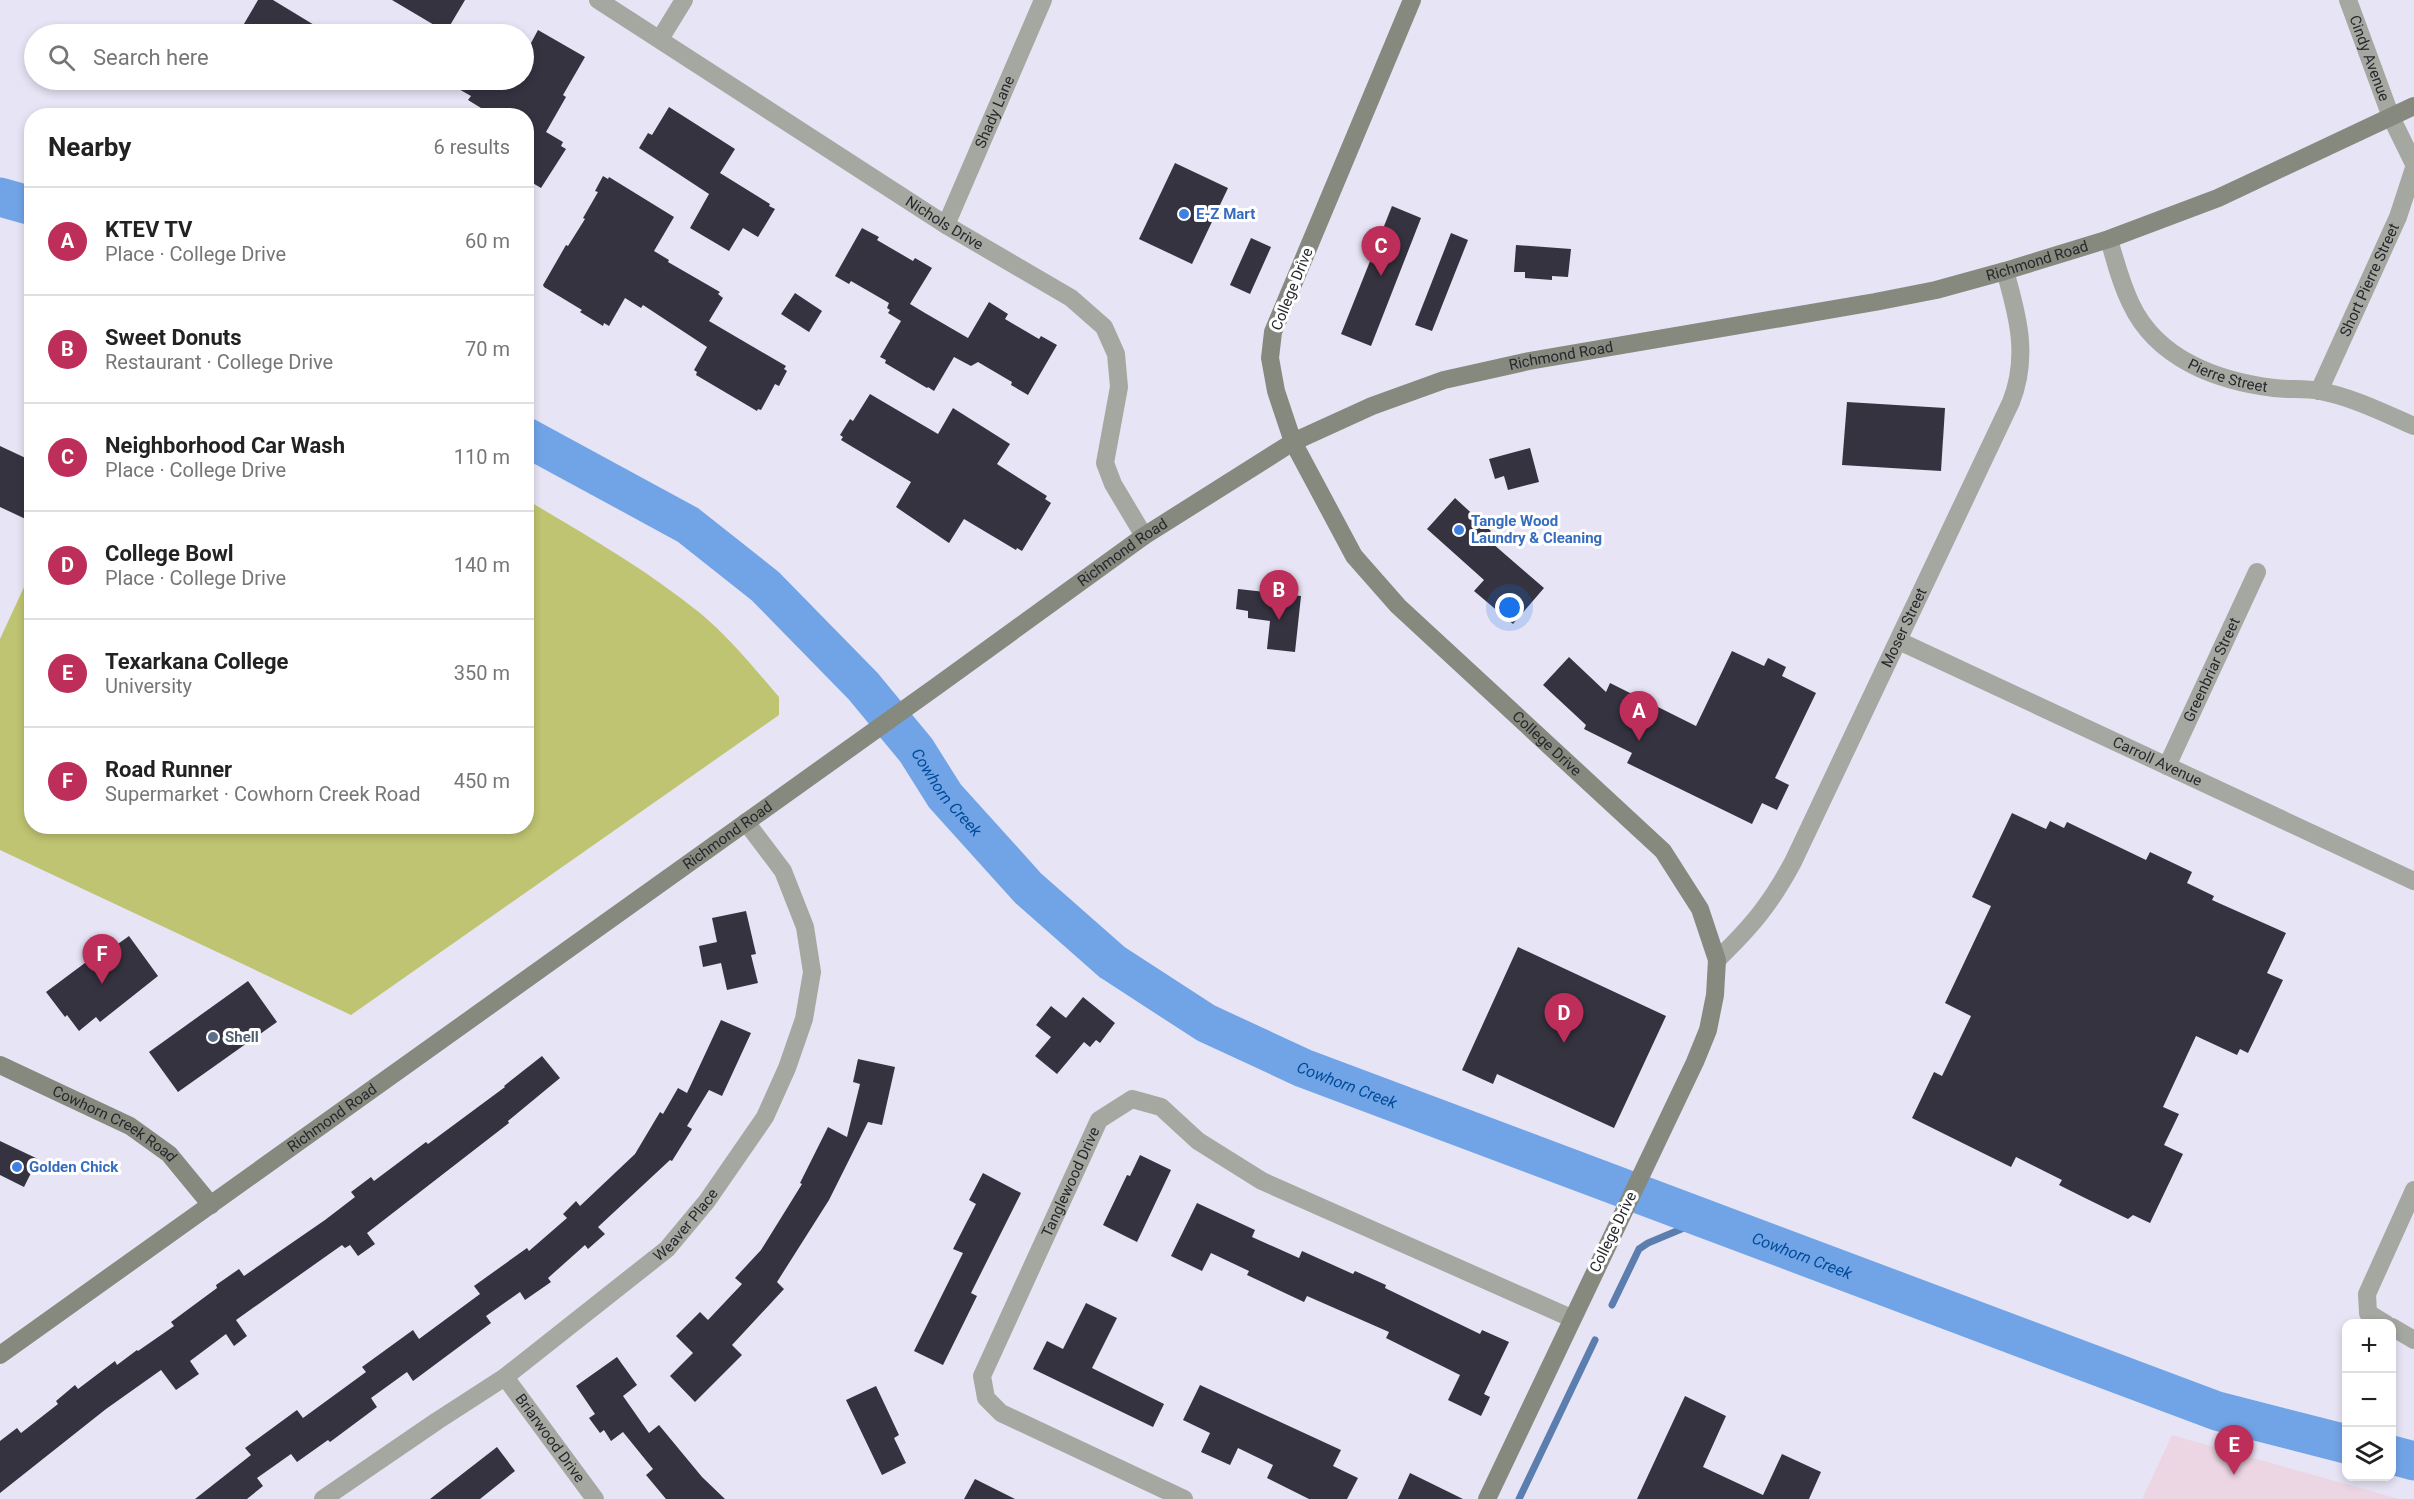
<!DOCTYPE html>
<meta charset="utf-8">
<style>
body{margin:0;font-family:Roboto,sans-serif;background:#f6f6f6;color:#222}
.controls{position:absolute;right:18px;bottom:18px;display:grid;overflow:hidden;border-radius:12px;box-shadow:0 3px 9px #0003}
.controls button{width:54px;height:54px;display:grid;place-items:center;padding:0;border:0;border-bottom:2px solid #e0e0e0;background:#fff;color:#222;font:30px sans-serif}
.you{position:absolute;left:1510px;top:608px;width:21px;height:21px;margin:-15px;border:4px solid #fff;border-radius:50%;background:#1a73e8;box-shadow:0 0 0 9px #1a73e833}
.badge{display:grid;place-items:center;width:39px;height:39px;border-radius:50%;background:#bd2e5b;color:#fff;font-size:20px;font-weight:700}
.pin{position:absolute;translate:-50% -50px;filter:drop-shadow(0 2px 3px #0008)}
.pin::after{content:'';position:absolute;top:32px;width:21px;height:18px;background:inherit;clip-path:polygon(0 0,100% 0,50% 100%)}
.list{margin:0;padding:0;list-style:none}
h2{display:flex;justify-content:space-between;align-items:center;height:78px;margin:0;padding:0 24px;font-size:26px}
h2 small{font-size:20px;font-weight:400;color:#767676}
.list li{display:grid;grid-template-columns:39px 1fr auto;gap:18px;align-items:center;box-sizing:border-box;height:108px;padding:0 24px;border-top:2px solid #e0e0e0}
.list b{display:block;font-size:22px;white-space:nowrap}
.list p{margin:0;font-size:20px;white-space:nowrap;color:#767676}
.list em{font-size:20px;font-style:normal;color:#767676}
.icon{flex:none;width:33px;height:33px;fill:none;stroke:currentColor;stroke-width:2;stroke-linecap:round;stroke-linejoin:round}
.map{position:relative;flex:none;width:2414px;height:1499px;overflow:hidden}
.search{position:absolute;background:#fff;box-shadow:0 3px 9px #0003;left:24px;top:24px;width:510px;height:66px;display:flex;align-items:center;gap:15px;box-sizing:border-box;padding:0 21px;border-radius:33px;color:#767676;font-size:22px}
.panel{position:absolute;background:#fff;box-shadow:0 3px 9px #0003;left:24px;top:108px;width:510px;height:726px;border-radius:24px}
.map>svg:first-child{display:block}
.education{fill:#ecd6e3}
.green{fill:#bfc472}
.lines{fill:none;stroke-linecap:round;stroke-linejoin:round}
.stream{stroke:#5b7eaf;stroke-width:7}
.river{stroke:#71a4e7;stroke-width:39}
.building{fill:#353340}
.street{stroke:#a5a8a0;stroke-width:18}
.secondary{stroke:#85897e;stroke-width:18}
.shop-dot{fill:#3f7fe0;stroke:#fff;stroke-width:2}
.service-dot{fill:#5c6f8a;stroke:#fff;stroke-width:2}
.labels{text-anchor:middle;stroke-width:6;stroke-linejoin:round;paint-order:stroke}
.street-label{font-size:15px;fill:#28272d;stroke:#fff}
.shop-label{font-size:15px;font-weight:bold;fill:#366cbe;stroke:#fff;text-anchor:start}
.service-label{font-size:15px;font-weight:bold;fill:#4e5e75;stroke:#fff;text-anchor:start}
.water-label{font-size:16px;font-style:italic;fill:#004a98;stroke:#fff}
</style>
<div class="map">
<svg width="2414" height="1499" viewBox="0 0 2414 1499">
<rect width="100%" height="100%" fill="#e7e4f5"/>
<polygon class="education" points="2172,1435 2399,1499 2142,1499"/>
<g class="green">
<polygon points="174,108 184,111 189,115 161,115 166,109"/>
<path d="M527 500C586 535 647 570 700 613 730 638 754 668 779 697V715L351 1015 0 850V639L31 572 32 826H526Z"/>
</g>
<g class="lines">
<g class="stream">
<polyline points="1612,1305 1639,1249 1648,1243 1703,1220"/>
<polyline points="1519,1499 1595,1340"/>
</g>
<g class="river">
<polyline points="0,197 32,206"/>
<path id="s1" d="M526 437 688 525 765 586 863 686 916 750 945 796 1028 888 1112 962 1206 1023 1303 1068 2217 1411 2346 1444"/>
<polyline points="2392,1455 2414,1461"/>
</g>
</g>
<g class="building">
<polygon points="258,0 273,0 329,34 238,34"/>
<polygon points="392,0 465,0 446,32"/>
<polygon points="538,30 585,57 563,95 566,97 546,132 563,142 561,146 566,149 541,188 526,179 526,116 494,116 468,100 471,96 443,80 524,80 524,56"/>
<polygon points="669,107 735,149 720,173 770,204 769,206 775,209 758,237 743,228 729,251 690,228 709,194 639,148 648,133 652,135"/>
<polygon points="1175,163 1228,188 1192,264 1139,239"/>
<polygon points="603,176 608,179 609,177 674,217 654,251 669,260 668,262 720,292 718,294 723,298 709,321 786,366 784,369 787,371 779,386 775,384 761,410 758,409 757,411 696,375 697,372 694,370 707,347 643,305 641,308 625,298 609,326 604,323 603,326 580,312 582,310 544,287 543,285 566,245 568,246 585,219 583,218 598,192 595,191"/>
<polygon points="1392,206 1421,218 1371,346 1341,334"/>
<polygon points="862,228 879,237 877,240 913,261 915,258 932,268 910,304 925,313 968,338 989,302 1008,314 1005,319 1039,339 1041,336 1057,345 1028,395 1011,385 1012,382 978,362 971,366 954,357 934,391 928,387 927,388 885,363 886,360 880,357 901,321 888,313 890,310 887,308 889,303 851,281 849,284 835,276"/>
<polygon points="1451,233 1468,240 1432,331 1415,325"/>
<polygon points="1251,238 1271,247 1250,294 1230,285"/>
<polygon points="1516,245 1571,249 1568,277 1552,276 1552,280 1525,278 1525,272 1514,272"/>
<polygon points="795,293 822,311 809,332 781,314"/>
<polygon points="870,394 938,434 953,408 1010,444 997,464 1047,496 1045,499 1051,503 1022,551 1017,548 1016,550 964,519 949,543 896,507 911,482 841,440 843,437 840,435 850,419 853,421"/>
<polygon points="1847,402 1945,408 1941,471 1842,465"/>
<polygon points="0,446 32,461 32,522 0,507"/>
<polygon points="1530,448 1539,482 1508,490 1504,476 1495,479 1489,459"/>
<polygon points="1455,498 1491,531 1485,537 1544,588 1513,624 1474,591 1484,580 1427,529"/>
<polygon points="1238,589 1301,596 1295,652 1267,649 1270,621 1248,618 1248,611 1236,609"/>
<polygon points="1732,651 1764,666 1768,658 1786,667 1782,676 1816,693 1775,778 1789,785 1777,810 1762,803 1752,824 1627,763 1632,753 1584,729 1586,725 1543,685 1569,657 1606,692 1610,683 1696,726"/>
<polygon points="2012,813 2046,829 2050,821 2064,828 2067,822 2146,860 2150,852 2192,872 2187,883 2214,896 2212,900 2286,933 2267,973 2283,980 2248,1053 2240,1049 2237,1055 2196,1036 2163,1107 2179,1114 2164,1145 2183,1154 2150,1223 2133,1215 2128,1219 2085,1198 2059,1185 2062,1180 2016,1157 2011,1167 1912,1118 1934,1072 1942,1076 1971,1016 1945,1003 1991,906 1972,897"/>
<polygon points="746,911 756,954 751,955 758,983 727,990 721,963 703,967 699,946 717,942 712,918"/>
<polygon points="129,936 158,976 100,1022 96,1017 79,1031 67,1015 65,1017 46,992 101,951 104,954"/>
<polygon points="1518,947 1666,1016 1614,1128 1497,1074 1493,1084 1462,1070"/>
<polygon points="248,981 277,1022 178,1092 149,1052"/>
<polygon points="1083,997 1115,1023 1100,1043 1096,1040 1090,1047 1084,1042 1057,1074 1035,1056 1051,1037 1036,1025 1051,1006 1066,1018"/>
<polygon points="721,1020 751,1033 722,1096 709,1090 687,1126 692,1129 672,1161 670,1160 598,1227 605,1234 588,1249 585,1245 548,1278 551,1282 525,1300 520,1292 486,1316 491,1323 413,1381 407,1372 371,1398 377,1407 330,1442 328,1440 297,1462 291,1454 257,1478 263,1486 247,1499 195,1499 251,1455 245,1448 297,1410 303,1418 366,1372 362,1367 413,1330 419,1339 480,1294 474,1286 527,1248 529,1251 567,1218 563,1214 576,1201 580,1206 635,1154 660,1112 663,1114 678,1088 687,1093"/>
<polygon points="542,1056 560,1078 508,1121 509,1123 367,1233 375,1244 358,1256 350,1245 345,1248 342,1245 236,1320 247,1336 234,1346 226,1334 190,1361 199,1374 176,1390 161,1370 106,1409 0,1493 0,1441 17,1428 21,1433 58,1404 56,1401 75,1385 78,1389 115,1361 117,1365 137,1350 138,1351 174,1326 171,1322 217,1288 216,1285 239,1269 244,1276 325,1220 355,1197 351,1192 371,1177 374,1181 426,1142 428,1144 505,1087 504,1086"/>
<polygon points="858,1059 895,1067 882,1125 868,1122 829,1200 777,1282 784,1289 732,1345 742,1355 695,1402 670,1376 693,1353 676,1336 700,1312 708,1320 742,1284 735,1278 761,1250 802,1184 800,1183 828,1127 847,1137 860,1084 853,1082"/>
<polygon points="0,1141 38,1159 24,1187 0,1175"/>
<polygon points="1140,1155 1171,1170 1137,1242 1103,1225 1127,1175 1130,1176"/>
<polygon points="983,1173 1021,1193 971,1293 977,1296 943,1365 914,1351 963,1253 953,1249 976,1204 969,1200"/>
<polygon points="1197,1203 1255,1230 1252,1237 1299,1258 1302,1251 1353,1274 1355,1271 1386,1285 1385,1288 1480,1334 1482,1330 1509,1342 1484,1394 1490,1397 1481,1416 1448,1400 1460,1375 1386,1338 1389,1332 1307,1296 1304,1302 1247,1275 1249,1271 1211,1253 1202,1271 1171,1256"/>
<polygon points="1086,1303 1117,1318 1092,1368 1164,1404 1153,1427 1033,1369 1047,1341 1063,1349"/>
<polygon points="617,1357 637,1385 623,1396 649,1433 659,1425 702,1477 725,1499 666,1499 646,1475 653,1469 623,1432 611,1441 604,1430 600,1433 589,1418 595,1414 576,1386"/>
<polygon points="1200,1385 1341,1450 1333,1466 1358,1478 1347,1499 1309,1499 1267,1478 1273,1465 1238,1448 1230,1465 1201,1452 1210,1433 1183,1420"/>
<polygon points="876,1386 899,1435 894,1438 906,1463 882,1475 846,1400"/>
<polygon points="1685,1396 1726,1416 1703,1467 1763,1495 1782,1454 1821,1472 1809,1499 1637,1499"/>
<polygon points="497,1447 515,1471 480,1499 430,1499"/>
<polygon points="1410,1473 1463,1499 1398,1499"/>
<polygon points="975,1479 1015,1499 964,1499"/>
</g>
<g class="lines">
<g class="street">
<path id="s2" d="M598 0 946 225 1071 298 1104 327 1116 354 1119 387 1105 463 1113 484 1144 536"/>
<path id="s3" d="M2348 0 2391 117 2414 164"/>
<polyline points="660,39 684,0"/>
<path id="s4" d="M946 225 1043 0"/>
<path id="s5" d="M2109 239C2115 261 2121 283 2131 304 2157 359 2217 381 2274 388 2289 390 2305 388 2320 391 2352 397 2384 413 2414 426"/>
<path id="s6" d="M2319 391 2398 217 2414 168"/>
<path id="s7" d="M1899 641 2414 881"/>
<path id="s8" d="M2167 766 2257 572"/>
<path id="s9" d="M1717 960C1751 927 1770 905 1793 862L2011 402C2029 357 2018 316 2005 271"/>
<polyline points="2386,1324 2368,1313 2367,1294 2414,1190"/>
<polyline points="2392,1327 2414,1340"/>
<path id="s10" d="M505 1377 595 1499"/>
<path id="s11" d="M323 1499 437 1421 505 1377 667 1249 707 1201 765 1117 787 1068 804 1019 812 972 805 927 783 871 746 822"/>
<path id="s12" d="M1184 1499 1001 1413 986 1398 982 1376 1099 1120 1132 1099 1161 1107 1198 1141 1262 1181 1571 1318"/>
</g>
<g class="secondary">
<path id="s13" d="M1412 0 1273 332 1270 358 1276 391 1293 442 1354 556 1398 606 1663 851 1700 909 1717 960 1715 995 1708 1030 1695 1062 1487 1499"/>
<path id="s14" d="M0 1065 130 1126 169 1154 211 1205"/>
<path id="s15" d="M0 1355 937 686 1144 536 1293 442 1372 406 1444 380 1529 361 1875 302 1936 290 2005 271 2109 239 2218 198 2414 106"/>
</g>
</g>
<g class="shop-dot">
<circle cx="1184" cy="214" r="6"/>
<circle cx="1459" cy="530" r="6"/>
<circle cx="17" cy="1167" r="6"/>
</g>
<circle class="service-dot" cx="213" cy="1037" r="6"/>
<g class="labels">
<g class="street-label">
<text dy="5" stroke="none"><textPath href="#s3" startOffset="62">Cindy Avenue</textPath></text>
<text dy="5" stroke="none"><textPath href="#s4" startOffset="123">Shady Lane</textPath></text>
<text dy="5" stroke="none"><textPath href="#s2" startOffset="412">Nichols Drive</textPath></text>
<text dy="5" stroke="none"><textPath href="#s15" startOffset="2352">Richmond Road</textPath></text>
<text dy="5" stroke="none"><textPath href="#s6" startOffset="122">Short Pierre Street</textPath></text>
<text transform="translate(1292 289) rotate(-68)" y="5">College Drive</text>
<text dy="5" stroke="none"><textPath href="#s15" startOffset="1866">Richmond Road</textPath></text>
<text dy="5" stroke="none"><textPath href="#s5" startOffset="194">Pierre Street</textPath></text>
<text dy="5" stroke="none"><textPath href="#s15" startOffset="1380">Richmond Road</textPath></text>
<text dy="5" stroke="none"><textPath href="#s9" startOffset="384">Moser Street</textPath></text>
<text dy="5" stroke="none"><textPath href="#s8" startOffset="106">Greenbriar Street</textPath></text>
<text dy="5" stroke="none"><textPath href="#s13" startOffset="872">College Drive</textPath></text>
<text dy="5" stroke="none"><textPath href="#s7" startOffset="285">Carroll Avenue</textPath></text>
<text dy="5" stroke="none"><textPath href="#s15" startOffset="894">Richmond Road</textPath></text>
<text dy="5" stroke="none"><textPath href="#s15" startOffset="408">Richmond Road</textPath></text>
<text dy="5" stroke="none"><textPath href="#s14" startOffset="129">Cowhorn Creek Road</textPath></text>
<text dy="5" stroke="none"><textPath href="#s12" startOffset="459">Tanglewood Drive</textPath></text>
<text dy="5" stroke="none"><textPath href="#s11" startOffset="456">Weaver Place</textPath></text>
<text transform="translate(1613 1232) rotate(-64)" y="5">College Drive</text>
<text dy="5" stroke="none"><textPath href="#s10" startOffset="76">Briarwood Drive</textPath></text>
</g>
<g class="shop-label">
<text x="1196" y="219">E-Z Mart</text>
<text x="1471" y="526">Tangle Wood<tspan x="1471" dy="17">Laundry &amp; Cleaning</tspan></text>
<text x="29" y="1172">Golden Chick</text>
</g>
<g class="service-label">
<text x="225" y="1042">Shell</text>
</g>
<g class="water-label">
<text dy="6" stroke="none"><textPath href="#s1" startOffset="558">Cowhorn Creek</textPath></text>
<text dy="6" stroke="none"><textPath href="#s1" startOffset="1062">Cowhorn Creek</textPath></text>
<text dy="6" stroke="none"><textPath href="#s1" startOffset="1548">Cowhorn Creek</textPath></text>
</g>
</g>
</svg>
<div class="controls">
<button>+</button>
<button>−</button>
<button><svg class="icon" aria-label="layers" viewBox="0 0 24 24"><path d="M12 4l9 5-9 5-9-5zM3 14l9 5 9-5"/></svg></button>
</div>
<div class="you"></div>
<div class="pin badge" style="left:1639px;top:741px">A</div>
<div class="pin badge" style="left:1279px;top:620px">B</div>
<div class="pin badge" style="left:1381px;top:276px">C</div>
<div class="pin badge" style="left:1564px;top:1043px">D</div>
<div class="pin badge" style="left:2234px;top:1475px">E</div>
<div class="pin badge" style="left:102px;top:984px">F</div>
<div class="search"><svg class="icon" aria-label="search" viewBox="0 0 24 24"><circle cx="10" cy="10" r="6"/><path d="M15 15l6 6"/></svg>Search here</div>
<section class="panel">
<h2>Nearby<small>6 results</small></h2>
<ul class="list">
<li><span class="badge">A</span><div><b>KTEV TV</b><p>Place · College Drive</p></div><em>60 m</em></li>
<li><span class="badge">B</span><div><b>Sweet Donuts</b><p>Restaurant · College Drive</p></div><em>70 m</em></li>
<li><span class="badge">C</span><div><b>Neighborhood Car Wash</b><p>Place · College Drive</p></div><em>110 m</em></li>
<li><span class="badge">D</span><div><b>College Bowl</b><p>Place · College Drive</p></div><em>140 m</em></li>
<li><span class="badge">E</span><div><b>Texarkana College</b><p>University</p></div><em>350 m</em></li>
<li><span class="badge">F</span><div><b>Road Runner</b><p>Supermarket · Cowhorn Creek Road</p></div><em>450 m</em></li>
</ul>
</section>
</div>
